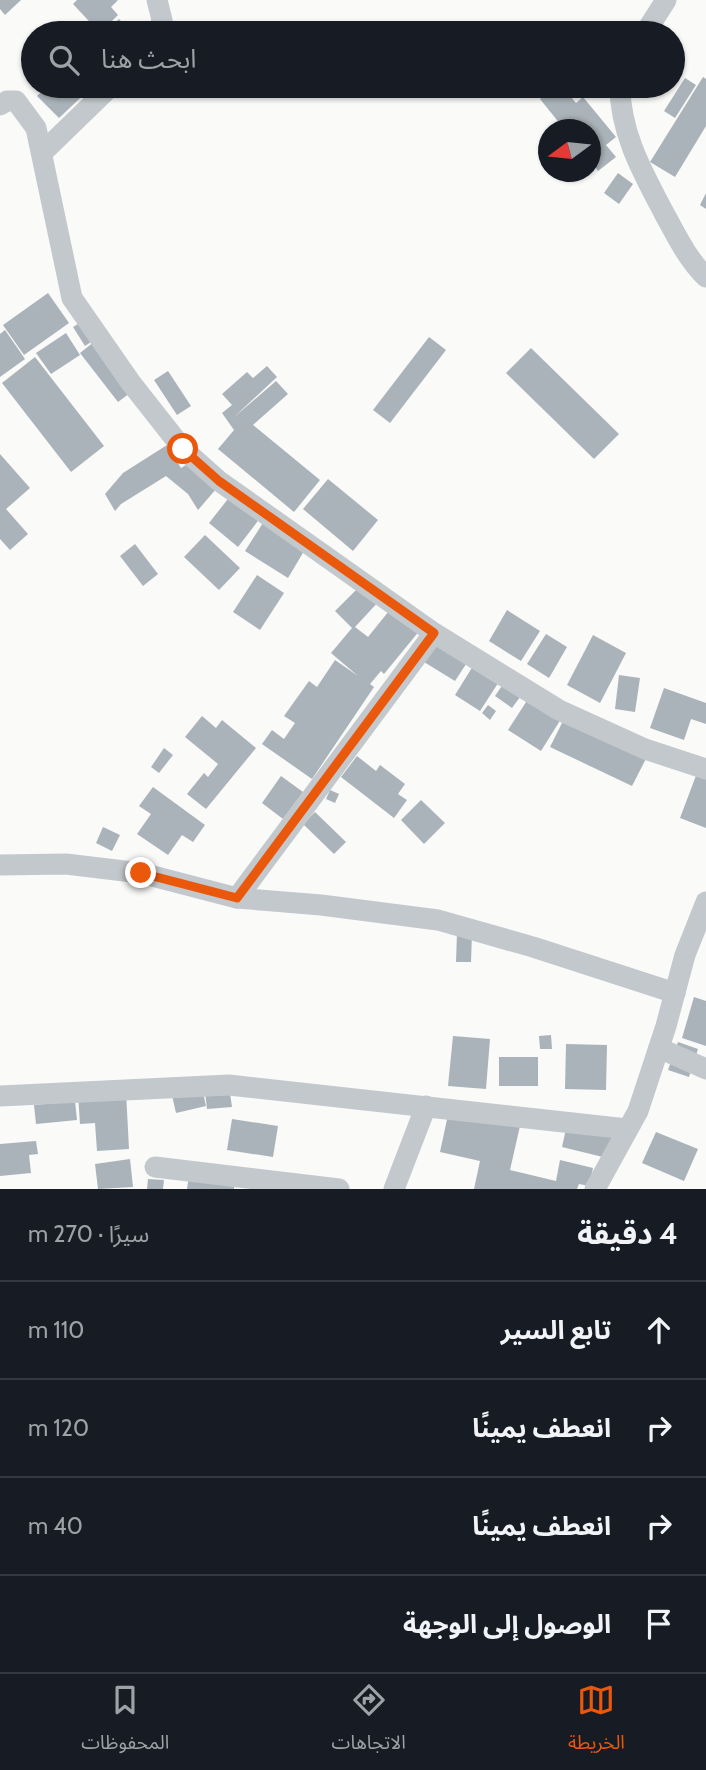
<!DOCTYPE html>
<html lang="ar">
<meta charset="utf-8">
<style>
body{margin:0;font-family:Cabin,"Noto Sans Arabic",sans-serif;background:#242831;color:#f1f3f6;direction:rtl}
.compass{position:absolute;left:538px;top:119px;width:63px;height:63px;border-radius:50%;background:#171b24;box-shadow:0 2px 5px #0004;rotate:255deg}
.stop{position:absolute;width:21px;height:21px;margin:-16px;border:5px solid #ea580c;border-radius:50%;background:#fff}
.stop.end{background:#ea580c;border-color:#fff;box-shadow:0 2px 7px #0008}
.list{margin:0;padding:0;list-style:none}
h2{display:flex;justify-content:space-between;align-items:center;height:91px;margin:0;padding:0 28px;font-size:30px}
h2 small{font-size:23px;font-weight:400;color:#9ea1a6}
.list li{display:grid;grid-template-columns:46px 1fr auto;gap:21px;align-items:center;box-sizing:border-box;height:98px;padding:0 28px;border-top:2px solid #363941}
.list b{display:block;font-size:26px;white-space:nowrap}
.list em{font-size:23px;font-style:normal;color:#9ea1a6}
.icon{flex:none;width:38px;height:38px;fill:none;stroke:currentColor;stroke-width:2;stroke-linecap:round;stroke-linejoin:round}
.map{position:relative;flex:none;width:706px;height:1189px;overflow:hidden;direction:ltr}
.search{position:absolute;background:#171b24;box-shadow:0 2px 5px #0004;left:21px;right:21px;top:21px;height:77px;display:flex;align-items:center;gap:18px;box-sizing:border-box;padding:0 24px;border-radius:38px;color:#9ea1a6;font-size:26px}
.sheet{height:483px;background:#171b24}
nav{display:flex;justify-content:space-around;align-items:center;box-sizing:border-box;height:98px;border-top:2px solid #363941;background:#171b24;font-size:19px;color:#9ea1a6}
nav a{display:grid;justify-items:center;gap:4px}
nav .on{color:#ea580c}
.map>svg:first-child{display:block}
.building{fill:#aab3b9}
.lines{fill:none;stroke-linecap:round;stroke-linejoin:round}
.street{stroke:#c3c8cc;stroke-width:21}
.route{stroke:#ea580c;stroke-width:9}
</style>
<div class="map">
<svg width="706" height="1189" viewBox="0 0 706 1189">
<rect width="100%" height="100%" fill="#fafaf8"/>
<g class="building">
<polygon points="0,0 21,0 5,15 0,9"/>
<polygon points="77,0 118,0 111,7 118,15 100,33 73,4"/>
<polygon points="119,19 132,33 103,33"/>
<polygon points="579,25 586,33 570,33"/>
<polygon points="703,77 706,79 706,126 675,177 650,162"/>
<polygon points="685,78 696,85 675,118 664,111"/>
<polygon points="48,86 93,86 59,118 37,96"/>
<polygon points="557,86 562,86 576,103 583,97 616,137 606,145 616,157 598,171 591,161 591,130 565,130 540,99"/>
<polygon points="618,173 633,184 619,204 604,193"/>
<polygon points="706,193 706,209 700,205"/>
<polygon points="48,293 69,323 24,355 3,325"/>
<polygon points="88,318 100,336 85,346 73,327"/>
<polygon points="5,330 25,359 0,377 0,334"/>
<polygon points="66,333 80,355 51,374 36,353"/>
<polygon points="104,334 142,384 118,402 80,353"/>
<polygon points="429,337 446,350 390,423 373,410"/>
<polygon points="531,348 619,434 594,459 506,373"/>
<polygon points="35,357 104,446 71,472 2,383"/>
<polygon points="267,366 277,377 233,418 276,381 288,394 253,425 320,480 294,512 218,449 234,430 222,413 232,405 222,394 247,372 253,378"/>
<polygon points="168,371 191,406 177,415 154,380"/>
<polygon points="167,445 181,468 196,459 223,481 198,510 188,494 166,476 121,504 115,511 105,494 123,473"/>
<polygon points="0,454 30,488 6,509 28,534 10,550 0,539"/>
<polygon points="328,479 378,520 353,551 303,509"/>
<polygon points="235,490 264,513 238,547 209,523"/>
<polygon points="268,515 310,541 288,578 245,551"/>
<polygon points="205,535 240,568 219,590 184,557"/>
<polygon points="135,544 158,574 143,586 120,556"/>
<polygon points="257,575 284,593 260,630 233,612"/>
<polygon points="363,583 380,600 355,627 368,637 397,601 425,624 384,674 381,671 370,684 374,687 312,779 262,744 272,730 284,739 295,723 284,716 309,681 317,687 335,660 358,676 331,653 352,628 335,611"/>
<polygon points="507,610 540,631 521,661 489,641"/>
<polygon points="546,634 567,647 549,678 527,664"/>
<polygon points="593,635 626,653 600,703 567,685"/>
<polygon points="439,638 470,658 455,681 424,662"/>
<polygon points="478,658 504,674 480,711 455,695"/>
<polygon points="619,675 640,678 635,712 615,709"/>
<polygon points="506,680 523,693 512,708 495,696"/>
<polygon points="664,688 706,703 706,724 691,719 684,740 650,728"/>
<polygon points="528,699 561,719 541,751 508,730"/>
<polygon points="488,705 496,711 490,720 482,713"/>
<polygon points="566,715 652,747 632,786 550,747"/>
<polygon points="202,716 216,728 222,720 256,748 206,809 187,794 204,773 208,777 218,764 185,737"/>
<polygon points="164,748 173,755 159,773 151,767"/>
<polygon points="357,756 376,771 380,765 405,784 398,794 407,800 394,818 341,777"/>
<polygon points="700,765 706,767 706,828 680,818"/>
<polygon points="281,776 303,792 283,819 262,803"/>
<polygon points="153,787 205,825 193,842 182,835 168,855 137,834 151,814 139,806"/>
<polygon points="330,790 339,794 335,803 326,799"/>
<polygon points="421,800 445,823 424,844 401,820"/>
<polygon points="315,812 346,842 334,854 303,824"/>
<polygon points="103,827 120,835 112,851 96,843"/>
<polygon points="457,933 472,933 471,962 456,962"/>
<polygon points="694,997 706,1001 706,1046 682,1038"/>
<polygon points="551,1035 552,1049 540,1049 539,1036"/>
<polygon points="453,1036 490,1039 486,1089 448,1086"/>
<polygon points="678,1042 698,1049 689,1077 668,1070"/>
<polygon points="566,1044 607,1045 606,1090 565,1089"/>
<rect x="499" y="1057" width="39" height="29"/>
<polygon points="228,1080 232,1107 207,1109 204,1083"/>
<polygon points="201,1084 206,1106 176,1113 171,1091"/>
<polygon points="126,1092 129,1149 97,1151 95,1123 80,1124 78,1094"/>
<polygon points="75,1101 77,1120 36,1124 34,1105"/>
<polygon points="449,1110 520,1126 510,1170 556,1181 560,1160 593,1168 589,1186 579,1184 577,1189 474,1189 480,1161 440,1152"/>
<polygon points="569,1115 618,1127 611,1159 562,1147"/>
<polygon points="232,1119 278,1126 273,1157 227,1150"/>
<polygon points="656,1132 698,1149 684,1181 642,1163"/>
<polygon points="36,1141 38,1154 29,1155 31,1173 0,1176 0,1144"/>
<polygon points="130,1159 133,1187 98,1189 95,1164"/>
<polygon points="190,1168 236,1174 234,1189 187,1189"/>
<polygon points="148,1179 164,1180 163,1189 147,1189"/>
</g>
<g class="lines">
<g class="street">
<polyline points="157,0 162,20 158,33"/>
<polyline points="645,33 666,0"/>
<path d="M620 86C620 133 643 173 664 213 676 235 688 260 706 277"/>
<polyline points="0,105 7,101 16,101 36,128 72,298 131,383 183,449 219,481 434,633 559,710 645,749 706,769"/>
<polyline points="43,152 111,86"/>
<polyline points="0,865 66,864 141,873 237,898 321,905 438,920 533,947 675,993"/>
<polyline points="237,898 434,633"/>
<polyline points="659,1048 706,1069"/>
<polyline points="0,1096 229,1085 627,1129"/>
<polyline points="155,1167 339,1189"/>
<polyline points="394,1189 426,1106"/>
<polyline points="595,1189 638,1111 666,1026 685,955 706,902"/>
</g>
</g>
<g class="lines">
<polyline class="route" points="141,873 237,898 434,633 219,481 183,449"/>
</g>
</svg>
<svg class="compass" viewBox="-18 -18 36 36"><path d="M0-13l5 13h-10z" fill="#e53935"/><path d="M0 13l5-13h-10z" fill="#9ea1a6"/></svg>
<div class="stop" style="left:183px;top:449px"></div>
<div class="stop end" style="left:141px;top:873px"></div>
<div class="search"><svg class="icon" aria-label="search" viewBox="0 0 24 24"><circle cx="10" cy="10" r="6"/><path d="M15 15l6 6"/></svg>ابحث هنا</div>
</div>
<section class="sheet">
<h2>4 دقيقة<small>سيرًا · 270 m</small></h2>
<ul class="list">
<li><svg class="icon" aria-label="ahead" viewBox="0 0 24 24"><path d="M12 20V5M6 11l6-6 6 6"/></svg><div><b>تابع السير</b></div><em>110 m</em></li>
<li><svg class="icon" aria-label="right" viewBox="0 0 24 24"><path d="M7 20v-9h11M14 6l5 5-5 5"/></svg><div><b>انعطف يمينًا</b></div><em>120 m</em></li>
<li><svg class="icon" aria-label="right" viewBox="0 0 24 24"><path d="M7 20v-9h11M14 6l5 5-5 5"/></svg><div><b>انعطف يمينًا</b></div><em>40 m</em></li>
<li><svg class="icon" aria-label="arrive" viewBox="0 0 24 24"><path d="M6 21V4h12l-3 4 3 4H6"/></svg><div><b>الوصول إلى الوجهة</b></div></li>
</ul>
</section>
<nav>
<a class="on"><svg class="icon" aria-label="map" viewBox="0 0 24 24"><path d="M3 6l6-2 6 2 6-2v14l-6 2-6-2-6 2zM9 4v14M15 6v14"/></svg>الخريطة</a>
<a><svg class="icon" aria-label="directions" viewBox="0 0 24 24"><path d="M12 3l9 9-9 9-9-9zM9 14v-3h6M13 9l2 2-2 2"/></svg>الاتجاهات</a>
<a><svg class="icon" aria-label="saved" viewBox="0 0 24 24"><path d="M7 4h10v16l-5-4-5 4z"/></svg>المحفوظات</a>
</nav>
